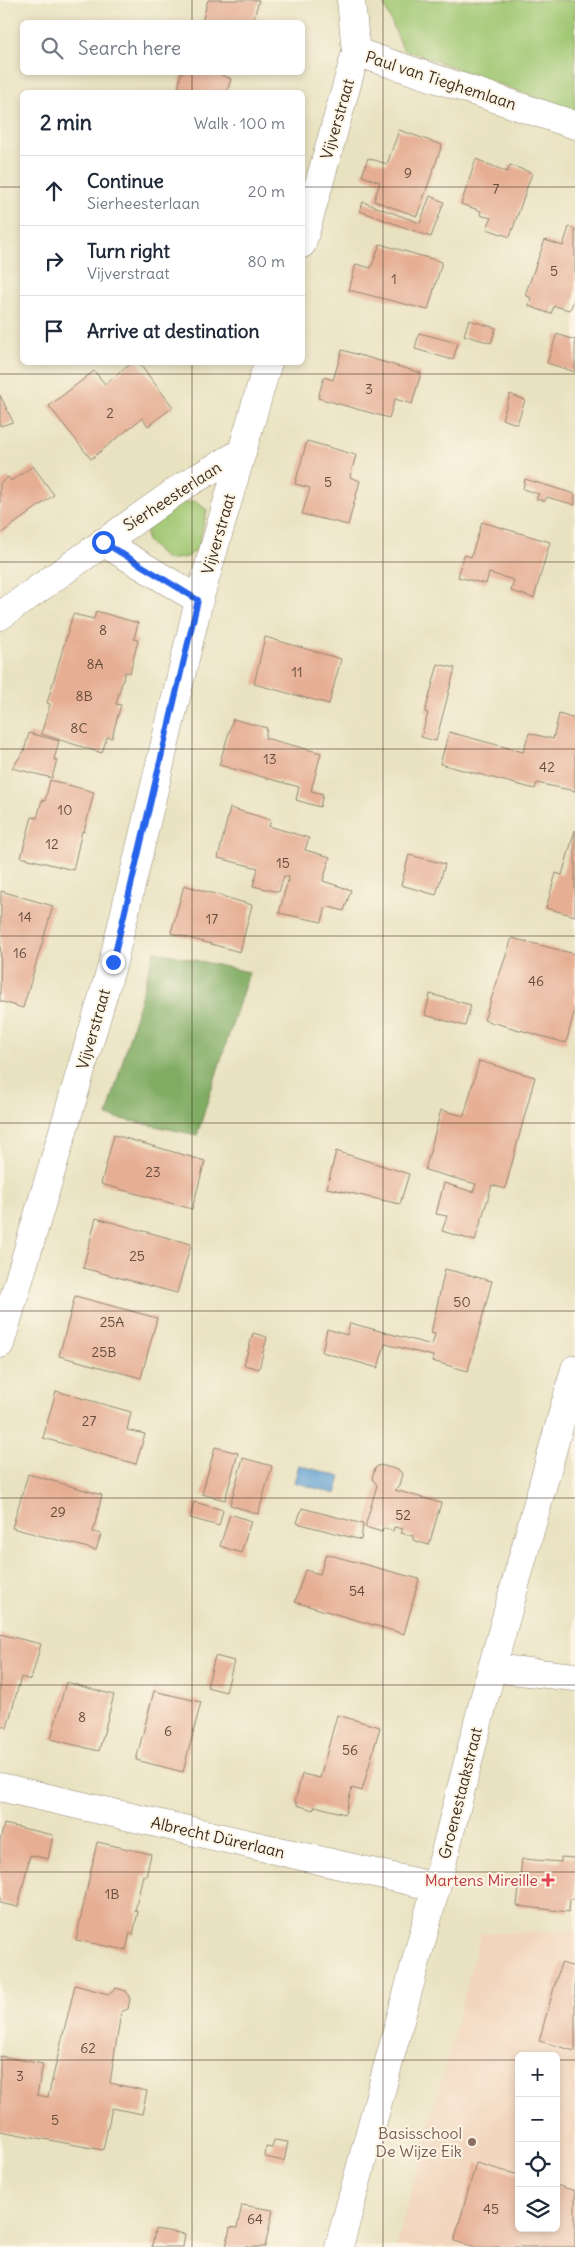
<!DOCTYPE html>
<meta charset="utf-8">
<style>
body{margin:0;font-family:Delius,sans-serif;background:#f6f6f7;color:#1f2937}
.controls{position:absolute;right:15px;bottom:15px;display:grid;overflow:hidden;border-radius:8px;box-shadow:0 2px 8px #0003}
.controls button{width:45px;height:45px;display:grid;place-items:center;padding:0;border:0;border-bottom:1px solid #e0e1e3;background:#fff;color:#1f2937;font:25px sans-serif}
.stop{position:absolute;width:15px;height:15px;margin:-11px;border:4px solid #2563eb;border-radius:50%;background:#fff}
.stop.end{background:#2563eb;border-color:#fff;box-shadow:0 1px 5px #0008}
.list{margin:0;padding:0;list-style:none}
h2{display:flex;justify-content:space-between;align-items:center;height:65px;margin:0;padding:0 20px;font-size:21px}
h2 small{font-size:16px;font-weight:400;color:#747a83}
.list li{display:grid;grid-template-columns:32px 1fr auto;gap:15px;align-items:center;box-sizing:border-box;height:70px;padding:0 20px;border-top:1px solid #e0e1e3}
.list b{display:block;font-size:19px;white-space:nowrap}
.list p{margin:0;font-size:16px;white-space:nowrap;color:#747a83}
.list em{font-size:16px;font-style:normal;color:#747a83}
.icon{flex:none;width:28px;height:28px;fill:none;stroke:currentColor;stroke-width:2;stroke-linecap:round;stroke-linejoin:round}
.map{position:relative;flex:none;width:575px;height:2247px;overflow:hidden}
.search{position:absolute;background:#fff;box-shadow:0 2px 8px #0003;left:20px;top:20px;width:285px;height:55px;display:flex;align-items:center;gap:12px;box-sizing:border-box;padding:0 18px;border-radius:8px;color:#747a83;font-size:19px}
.panel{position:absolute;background:#fff;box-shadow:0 2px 8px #0003;left:20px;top:90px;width:285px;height:275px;border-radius:8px}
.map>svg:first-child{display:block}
.built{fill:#f2d5bd;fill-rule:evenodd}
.green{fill:#a0c772;stroke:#6e7848}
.forest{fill:#80ac64;stroke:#5e6b41}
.water{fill:#60a0d2;stroke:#4e6578}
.building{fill:#e6af94}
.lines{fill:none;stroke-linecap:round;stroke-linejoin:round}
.minor-casing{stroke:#928670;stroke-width:29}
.tertiary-casing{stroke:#928670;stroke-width:29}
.minor{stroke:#fff;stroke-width:28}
.tertiary{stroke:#fff;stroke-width:28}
.route{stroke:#2563eb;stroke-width:6}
.grid{fill:none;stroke:#3b2a1e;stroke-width:1;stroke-opacity:0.55}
.health-dot{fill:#e0444e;stroke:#fcf5e5;stroke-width:2}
.education-dot{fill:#8d6e63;stroke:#fcf5e5;stroke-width:2}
.labels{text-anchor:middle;stroke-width:4;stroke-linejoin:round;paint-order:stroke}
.number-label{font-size:14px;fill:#664b3c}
.street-label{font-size:16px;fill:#3b2a1e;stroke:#fcf5e5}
.health-label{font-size:16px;fill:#be3a42;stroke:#fcf5e5;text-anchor:end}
.education-label{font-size:16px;fill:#785e54;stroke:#fcf5e5;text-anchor:end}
</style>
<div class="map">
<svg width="575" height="2247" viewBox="0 0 575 2247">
<rect width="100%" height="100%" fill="#fcf5e5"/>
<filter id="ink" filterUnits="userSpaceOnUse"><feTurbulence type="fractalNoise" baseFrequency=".02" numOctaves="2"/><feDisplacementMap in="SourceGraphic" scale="10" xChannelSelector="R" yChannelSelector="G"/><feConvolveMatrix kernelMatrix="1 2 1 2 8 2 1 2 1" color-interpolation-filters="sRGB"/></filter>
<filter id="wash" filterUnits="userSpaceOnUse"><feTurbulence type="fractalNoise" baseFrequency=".0096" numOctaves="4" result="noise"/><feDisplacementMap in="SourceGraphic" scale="20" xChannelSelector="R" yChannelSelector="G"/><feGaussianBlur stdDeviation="1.12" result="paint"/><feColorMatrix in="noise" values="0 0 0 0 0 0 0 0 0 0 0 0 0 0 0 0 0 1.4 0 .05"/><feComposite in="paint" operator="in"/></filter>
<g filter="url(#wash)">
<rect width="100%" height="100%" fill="#e9e2c1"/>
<path class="built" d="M575 1931V2247H396L481 1933ZM519 2056H556V2228H519Z"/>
<g class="green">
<polygon points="382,0 575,0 575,112 403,49"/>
<polygon points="196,501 207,510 198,549 187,557 167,560 147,541 145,524 182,503"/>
</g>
<polygon class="forest" points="154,951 249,972 197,1135 107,1116"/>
<polygon class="water" points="299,1465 341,1477 336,1494 294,1482"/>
<g id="blocks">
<g class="building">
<polygon points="208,0 259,0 254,18 270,22 202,22"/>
<polygon points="181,72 215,72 231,79 227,92 178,92"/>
<polygon points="399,130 442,145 417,216 374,201 380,182 362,176 368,158 387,164"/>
<polygon points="476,159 507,172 510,165 532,173 510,237 487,229 491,218 480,215 481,211 461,204"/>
<polygon points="430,196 444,202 431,237 360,211 363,202 420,223"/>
<polygon points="569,227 575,229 575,297 570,310 554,306 551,314 529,306 531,298 525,295 545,240 563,246"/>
<polygon points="380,244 442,262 428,310 349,290 356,264 371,268"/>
<polygon points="469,320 496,328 491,343 464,335"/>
<polygon points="419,333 458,343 453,360 415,349"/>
<polygon points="557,334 575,340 575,372 547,363"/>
<polygon points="342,350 421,373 412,404 395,399 389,418 318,398 324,377 333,380"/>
<polygon points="133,362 138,362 173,407 148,426 142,418 91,459 49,406 94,371 105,384"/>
<polygon points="510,394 525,400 517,424 502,419"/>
<polygon points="0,395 13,422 0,426"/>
<polygon points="307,441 356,455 350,477 360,481 348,525 302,514 310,488 295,484"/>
<polygon points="33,466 54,495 0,534 0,483 8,477 11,481"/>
<polygon points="525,479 575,494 575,505 547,497 545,501 536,499 539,494 523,489"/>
<polygon points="482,522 550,542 534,598 511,591 514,580 489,573 486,584 458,577 464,555 471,557"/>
<polygon points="96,611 138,623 134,639 138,640 130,673 125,672 116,704 121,705 116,722 112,738 107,737 102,753 41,734 50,704 47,703 73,614 94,619"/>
<polygon points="265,637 341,659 329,704 254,684"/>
<polygon points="438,664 455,668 436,741 421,737 428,713 425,712"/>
<polygon points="559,714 575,719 575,791 537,783 535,789 440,764 449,732 523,752 529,733 553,739"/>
<polygon points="233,719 267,728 265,738 321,753 311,791 323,794 320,807 296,800 299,787 219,765"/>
<polygon points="29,733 59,741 54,760 57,760 52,778 12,768 24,751"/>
<polygon points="50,780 94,792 84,832 82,831 73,870 21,857 32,817 37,818 42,800 45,801"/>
<polygon points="230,808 271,820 269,826 309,838 305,850 330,857 323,881 351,890 344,911 326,906 322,922 279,913 289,876 284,876 279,892 253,886 258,868 218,858"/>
<polygon points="575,830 575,916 546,908 556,873 562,875"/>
<polygon points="409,855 445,864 436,895 401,885"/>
<polygon points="184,885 252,905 240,952 171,933"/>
<polygon points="1,891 53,906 23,1008 0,1001"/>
<polygon points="512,938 575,954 575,1009 566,1043 484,1020"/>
<polygon points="430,994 471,1005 465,1026 425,1015"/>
<polygon points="479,1061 535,1077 505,1189 492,1185 475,1241 442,1231 447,1216 436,1214 444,1183 473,1192 476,1184 425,1170 441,1110 464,1116"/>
<polygon points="114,1135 205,1161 192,1209 101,1184"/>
<polygon points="336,1151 409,1174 400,1204 327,1188"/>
<polygon points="96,1218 191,1244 177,1293 83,1268"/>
<polygon points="445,1269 492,1281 468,1371 432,1361 433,1356 385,1344 378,1368 322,1352 327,1329 347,1335 350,1323 432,1345 435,1334 431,1333"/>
<polygon points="75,1296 157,1318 141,1378 59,1356"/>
<polygon points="253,1333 267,1337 259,1369 244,1365"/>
<polygon points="56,1391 131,1412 127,1430 145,1434 136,1464 43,1438"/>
<polygon points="215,1447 238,1453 225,1500 202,1494"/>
<polygon points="243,1458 272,1466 258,1514 230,1505"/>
<polygon points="380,1465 399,1470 402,1474 399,1485 395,1490 441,1503 429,1545 413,1540 413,1536 401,1533 403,1529 394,1527 393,1531 383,1528 382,1532 365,1527 377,1485 372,1479 375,1468"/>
<polygon points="28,1474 102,1495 93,1532 101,1534 96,1550 12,1528"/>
<polygon points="194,1502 223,1510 219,1526 190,1518"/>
<polygon points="302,1508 363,1524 361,1540 297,1523"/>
<polygon points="230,1514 251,1521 241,1553 220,1546"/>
<polygon points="326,1554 419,1579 404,1634 295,1602 305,1570 320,1574"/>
<polygon points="0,1634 41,1644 31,1680 21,1677 7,1728 0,1725"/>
<polygon points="215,1656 234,1661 226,1692 207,1687"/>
<polygon points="66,1682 114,1695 99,1751 51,1739"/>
<polygon points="154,1691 201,1702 183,1772 136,1760"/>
<polygon points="337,1715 380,1727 362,1791 352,1788 345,1814 315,1806 313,1810 297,1805 297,1803 295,1802 302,1774 320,1778"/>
<polygon points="4,1824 53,1835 48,1859 30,1855 18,1907 0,1903 0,1841"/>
<polygon points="97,1842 151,1854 146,1877 143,1875 135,1911 138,1912 133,1935 130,1933 126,1950 76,1940"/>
<polygon points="561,1857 575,1858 575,1899 570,1899 569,1912 517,1906 522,1859 561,1862"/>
<polygon points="561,1963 575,1967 575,2051 539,2041"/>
<polygon points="75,1985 108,1994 116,1988 126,1991 130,1999 128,2009 121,2012 110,2083 147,2091 142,2114 112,2108 103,2150 0,2131 0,2056 43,2064 37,2095 48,2097"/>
<polygon points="274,2140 288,2142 284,2161 265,2157 266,2147 272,2148"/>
<polygon points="476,2163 519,2175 519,2228 556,2228 556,2185 575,2191 575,2247 476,2247 454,2241"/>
<polygon points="242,2205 273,2210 265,2247 226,2247 230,2227 237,2228"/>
<polygon points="155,2229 185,2234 183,2247 152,2247"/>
</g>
</g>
</g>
<g filter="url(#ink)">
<use href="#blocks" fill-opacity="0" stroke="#928670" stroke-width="1"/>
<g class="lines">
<g class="minor-casing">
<g id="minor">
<polyline points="356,52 575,125"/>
<polyline points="302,244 356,52 351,0"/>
<polyline points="103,542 199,600"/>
<polyline points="0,616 185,485 242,452"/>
<polyline points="0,1344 113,962 199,600 268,362"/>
<polyline points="492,1668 575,1677"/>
<polyline points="0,1787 436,1887"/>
</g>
</g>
<g class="tertiary-casing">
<polyline id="tertiary" points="339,2247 436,1887 492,1668 575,1369"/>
</g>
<use href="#minor" class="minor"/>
<use href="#tertiary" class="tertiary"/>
</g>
</g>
<g class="lines" filter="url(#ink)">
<polyline class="route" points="103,542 198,600 113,962"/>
</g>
<path class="grid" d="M192 0V22M383 0V2247M192 72V92M0 187H22M302 187H575M192 362V2247M0 374H575M0 562H575M0 749H575M0 936H575M0 1123H575M0 1311H575M0 1498H575M0 1685H575M0 1872H575M0 2060H519M556 2060H575"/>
<path class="health-dot" d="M545.5 1872.5h5v5h5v5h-5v5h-5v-5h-5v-5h5z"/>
<circle class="education-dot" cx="472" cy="2142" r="5"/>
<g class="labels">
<g class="number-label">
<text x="408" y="178">9</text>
<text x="496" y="194">7</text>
<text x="554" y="276">5</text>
<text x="394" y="284">1</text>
<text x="369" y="394">3</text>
<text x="110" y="418">2</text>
<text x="328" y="487">5</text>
<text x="103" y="635">8</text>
<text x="95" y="669">8A</text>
<text x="297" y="677">11</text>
<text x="84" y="701">8B</text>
<text x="79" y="733">8C</text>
<text x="270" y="764">13</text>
<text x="547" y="772">42</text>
<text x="65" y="815">10</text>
<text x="52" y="849">12</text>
<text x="283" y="868">15</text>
<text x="25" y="922">14</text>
<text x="212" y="924">17</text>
<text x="20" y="958">16</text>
<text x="536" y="986">46</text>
<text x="153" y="1177">23</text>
<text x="137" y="1261">25</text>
<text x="462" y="1307">50</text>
<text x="112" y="1327">25A</text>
<text x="104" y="1357">25B</text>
<text x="89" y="1426">27</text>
<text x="58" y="1517">29</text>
<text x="403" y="1520">52</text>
<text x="357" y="1596">54</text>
<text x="82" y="1722">8</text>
<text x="168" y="1736">6</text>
<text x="350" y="1755">56</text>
<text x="112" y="1899">1B</text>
<text x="88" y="2053">62</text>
<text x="20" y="2081">3</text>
<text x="55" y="2125">5</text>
<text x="491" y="2214">45</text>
<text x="255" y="2224">64</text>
</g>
<g class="street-label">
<text transform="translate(441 80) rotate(18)" y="6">Paul van Tieghemlaan</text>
<text transform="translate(337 119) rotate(-74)" y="6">Vijverstraat</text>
<text transform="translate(172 496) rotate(-33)" y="6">Sierheesterlaan</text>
<text transform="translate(218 534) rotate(-74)" y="6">Vijverstraat</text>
<text transform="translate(93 1029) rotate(-74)" y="6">Vijverstraat</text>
<text transform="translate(460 1793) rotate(-76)" y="6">Groenestaakstraat</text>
<text transform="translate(218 1837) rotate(13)" y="6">Albrecht Dürerlaan</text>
</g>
<g class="health-label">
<text x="538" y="1886">Martens Mireille</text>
</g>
<g class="education-label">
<text x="462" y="2139">Basisschool<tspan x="462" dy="18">De Wijze Eik</tspan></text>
</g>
</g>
</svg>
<div class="controls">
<button>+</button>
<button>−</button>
<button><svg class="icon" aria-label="locate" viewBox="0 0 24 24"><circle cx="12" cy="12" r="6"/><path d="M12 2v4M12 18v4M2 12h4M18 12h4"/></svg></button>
<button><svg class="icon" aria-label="layers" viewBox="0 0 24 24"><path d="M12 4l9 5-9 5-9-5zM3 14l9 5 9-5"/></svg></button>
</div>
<div class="stop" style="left:103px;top:542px"></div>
<div class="stop end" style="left:113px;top:962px"></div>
<div class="search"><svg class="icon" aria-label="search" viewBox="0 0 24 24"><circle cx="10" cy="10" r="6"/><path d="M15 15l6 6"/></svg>Search here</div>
<section class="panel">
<h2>2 min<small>Walk · 100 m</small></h2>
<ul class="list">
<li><svg class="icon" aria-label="ahead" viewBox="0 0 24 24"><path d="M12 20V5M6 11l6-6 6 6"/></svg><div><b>Continue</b><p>Sierheesterlaan</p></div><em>20 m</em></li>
<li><svg class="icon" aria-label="right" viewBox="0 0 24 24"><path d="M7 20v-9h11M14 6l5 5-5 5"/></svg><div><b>Turn right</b><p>Vijverstraat</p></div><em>80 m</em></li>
<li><svg class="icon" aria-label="arrive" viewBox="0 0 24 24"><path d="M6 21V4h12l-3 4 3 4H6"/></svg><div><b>Arrive at destination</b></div></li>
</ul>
</section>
</div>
